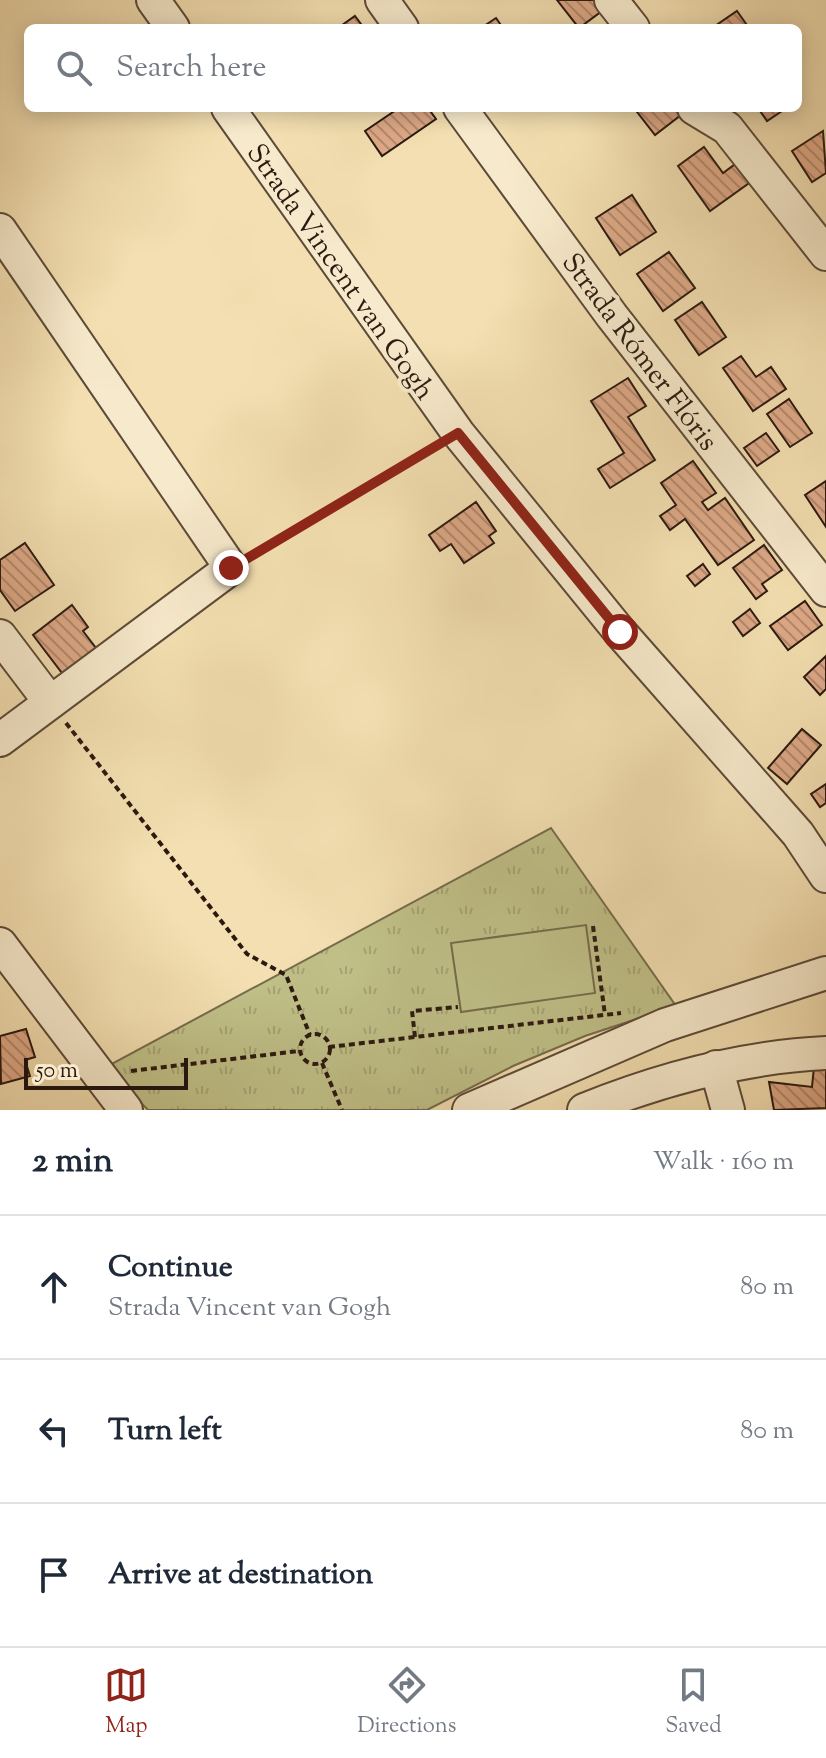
<!DOCTYPE html>
<meta charset="utf-8">
<style>
body{margin:0;font-family:"Sorts Mill Goudy",serif;background:#f2f2f3;color:#1f2937}
.scale{position:absolute;left:24px;bottom:20px;width:164px;box-sizing:border-box;padding-left:8px;border:4px solid #2b1910;border-top:0;font-size:22px;line-height:28px;white-space:nowrap;color:#2b1910;-webkit-text-stroke:6px #f7eacc;paint-order:stroke}
.stop{position:absolute;width:24px;height:24px;margin:-18px;border:6px solid #8f2418;border-radius:50%;background:#fff}
.stop.end{background:#8f2418;border-color:#fff;box-shadow:0 2px 8px #0008}
.list{margin:0;padding:0;list-style:none}
h2{display:flex;justify-content:space-between;align-items:center;height:104px;margin:0;padding:0 32px;font-size:34px}
h2 small{font-size:26px;font-weight:400;color:#747a83}
.list li{display:grid;grid-template-columns:52px 1fr auto;gap:24px;align-items:center;box-sizing:border-box;height:144px;padding:0 32px;border-top:2px solid #e0e1e3}
.list b{display:block;font-size:30px;white-space:nowrap}
.list p{margin:0;font-size:26px;white-space:nowrap;color:#747a83}
.list em{font-size:26px;font-style:normal;color:#747a83}
.icon{flex:none;width:44px;height:44px;fill:none;stroke:currentColor;stroke-width:2;stroke-linecap:round;stroke-linejoin:round}
.map{position:relative;flex:none;width:826px;height:1110px;overflow:hidden}
.search{position:absolute;background:#fff;box-shadow:0 4px 20px #0003;left:24px;right:24px;top:24px;height:88px;display:flex;align-items:center;gap:20px;box-sizing:border-box;padding:0 28px;border-radius:12px;color:#747a83;font-size:30px}
.sheet{height:536px;background:#fff}
nav{display:flex;justify-content:space-around;align-items:center;box-sizing:border-box;height:112px;border-top:2px solid #e0e1e3;background:#fff;font-size:22px;color:#747a83}
nav a{display:grid;justify-items:center;gap:4px}
nav .on{color:#8f2418}
.map>svg:first-child{display:block}
.grass{fill:url(#grass-tufts);stroke:#766c4c;stroke-width:2}
.pitch{fill:#c0c088;stroke:#766c4c;stroke-width:2}
.building{fill:url(#building-back-hatch);stroke:#2b1910;stroke-width:2}
.lines{fill:none;stroke-linecap:round;stroke-linejoin:round}
.minor-casing{stroke:#5d4a38;stroke-width:36}
.path{stroke:#2b1910;stroke-width:4;stroke-dasharray:6 4;stroke-linecap:butt}
.minor{stroke:#f7eacc;stroke-width:32}
.route{stroke:#8f2418;stroke-width:10}
.labels{text-anchor:middle;stroke-width:8;stroke-linejoin:round;paint-order:stroke}
.street-label{font-size:28px;fill:#2b1910;stroke:#f7eacc}
</style>
<div class="map">
<svg width="826" height="1110" viewBox="0 0 826 1110">
<defs>
<pattern id="grass-tufts" width="24" height="20" patternUnits="userSpaceOnUse" patternTransform="scale(2)"><rect width="24" height="20" fill="#c0c088"/><path d="M3 7l-1-3M5 7V3M7 7l1-3M15 17l-1-3M17 17v-4M19 17l1-3" fill="none" stroke="#a5a474"/></pattern>
<pattern id="building-back-hatch" width="6" height="6" patternUnits="userSpaceOnUse" patternTransform="scale(2)"><rect width="6" height="6" fill="#dea987"/><path d="M-1 5l2 2M0 0l6 6M5-1l2 2" fill="none" stroke="#b4896d"/></pattern>
</defs>
<rect width="100%" height="100%" fill="#f3dfb1"/>
<filter id="stains"><feTurbulence type="fractalNoise" baseFrequency=".0025" numOctaves="4"/><feColorMatrix values="0 0 0 0 .2 0 0 0 0 .09 0 0 0 0 .02 0 0 0 .5 -.17"/></filter>
<radialGradient id="worn" r=".72"><stop offset=".6" stop-color="#630" stop-opacity="0"/><stop offset="1" stop-color="#630" stop-opacity=".3"/></radialGradient>
<polygon class="grass" points="551,828 676,1006 585,1036 513,1066 427,1110 148,1110 106,1067"/>
<polygon class="pitch" points="586,925 595,993 461,1012 451,943"/>
<g class="building">
<polygon points="557,0 600,0 606,8 579,28"/>
<polygon points="737,11 749,28 712,28"/>
<polygon points="355,16 364,28 338,28"/>
<polygon points="496,18 503,28 481,28"/>
<polygon points="399,108 428,108 436,119 382,156 365,131"/>
<polygon points="634,108 676,108 681,115 655,135"/>
<polygon points="758,108 785,108 785,109 767,121"/>
<polygon points="823,131 826,173 812,182 792,151"/>
<polygon points="704,147 723,173 738,162 752,181 710,211 678,166"/>
<polygon points="632,195 656,232 620,255 596,218"/>
<polygon points="669,252 695,288 663,311 637,274"/>
<polygon points="702,302 726,337 699,355 675,320"/>
<polygon points="741,356 756,377 771,367 786,389 753,411 723,368"/>
<polygon points="628,378 646,406 628,417 655,460 610,488 598,469 624,453 591,401"/>
<polygon points="789,399 812,433 790,447 767,414"/>
<polygon points="766,433 779,451 757,466 744,448"/>
<polygon points="693,461 716,493 702,502 708,510 725,498 754,540 718,565 685,519 670,530 660,516 676,505 661,483"/>
<polygon points="826,481 826,527 805,495"/>
<polygon points="476,502 496,531 489,536 494,543 464,563 451,544 440,551 429,535"/>
<polygon points="25,543 54,585 15,611 0,590 0,560"/>
<polygon points="764,545 782,570 762,584 767,591 756,599 733,568"/>
<polygon points="703,564 710,574 695,586 687,576"/>
<polygon points="805,601 822,625 788,650 770,626"/>
<polygon points="72,605 88,627 83,631 96,648 62,673 33,635"/>
<polygon points="750,609 760,623 743,636 733,622"/>
<polygon points="826,656 826,689 820,695 804,677"/>
<polygon points="802,729 821,745 787,784 768,768"/>
<polygon points="826,784 826,803 820,807 811,794"/>
<polygon points="26,1029 35,1057 25,1060 30,1076 1,1084 0,1036"/>
<polygon points="814,1067 826,1068 826,1108 774,1110 769,1082 812,1087"/>
</g>
<g class="lines">
<g class="minor-casing">
<g id="minor">
<polyline points="153,0 173,28"/>
<polyline points="382,0 402,28"/>
<polyline points="611,0 633,28"/>
<polyline points="228,108 458,433 620,632 798,834 826,876"/>
<polyline points="460,108 612,316 826,590"/>
<polyline points="694,108 727,128 826,254"/>
<polyline points="0,230 231,568 0,740"/>
<polyline points="0,636 50,702"/>
<polyline points="0,944 126,1110"/>
<polyline points="716,1067 728,1110"/>
<polyline points="469,1110 665,1025 826,973"/>
<path d="M584 1110C661 1079 742 1057 826 1053"/>
</g>
</g>
<g class="path">
<polyline points="253,554 435,447"/>
<polyline points="66,723 247,954 286,975 310,1035"/>
<polyline points="593,926 605,1015"/>
<circle cx="315" cy="1049" r="15"/>
<polyline points="415,1037 412,1011 458,1007"/>
<polyline points="329,1047 621,1013"/>
<polyline points="322,1063 342,1110"/>
<polyline points="131,1071 299,1051"/>
</g>
<use href="#minor" class="minor"/>
</g>
<g class="lines">
<polyline class="route" points="231,568 458,433 620,632"/>
</g>
<g class="labels">
<g class="street-label">
<text transform="translate(342 271) rotate(55)" y="10">Strada Vincent van Gogh</text>
<text transform="translate(641 351) rotate(53)" y="10">Strada Rómer Flóris</text>
</g>
</g>
<rect width="100%" height="100%" filter="url(#stains)"/>
<rect width="100%" height="100%" fill="url(#worn)"/>
</svg>
<div class="scale">50 m</div>
<div class="stop" style="left:620px;top:632px"></div>
<div class="stop end" style="left:231px;top:568px"></div>
<div class="search"><svg class="icon" aria-label="search" viewBox="0 0 24 24"><circle cx="10" cy="10" r="6"/><path d="M15 15l6 6"/></svg>Search here</div>
</div>
<section class="sheet">
<h2>2 min<small>Walk · 160 m</small></h2>
<ul class="list">
<li><svg class="icon" aria-label="ahead" viewBox="0 0 24 24"><path d="M12 20V5M6 11l6-6 6 6"/></svg><div><b>Continue</b><p>Strada Vincent van Gogh</p></div><em>80 m</em></li>
<li><svg class="icon" aria-label="left" viewBox="0 0 24 24"><path d="M17 20v-9H6M10 6l-5 5 5 5"/></svg><div><b>Turn left</b></div><em>80 m</em></li>
<li><svg class="icon" aria-label="arrive" viewBox="0 0 24 24"><path d="M6 21V4h12l-3 4 3 4H6"/></svg><div><b>Arrive at destination</b></div></li>
</ul>
</section>
<nav>
<a class="on"><svg class="icon" aria-label="map" viewBox="0 0 24 24"><path d="M3 6l6-2 6 2 6-2v14l-6 2-6-2-6 2zM9 4v14M15 6v14"/></svg>Map</a>
<a><svg class="icon" aria-label="directions" viewBox="0 0 24 24"><path d="M12 3l9 9-9 9-9-9zM9 14v-3h6M13 9l2 2-2 2"/></svg>Directions</a>
<a><svg class="icon" aria-label="saved" viewBox="0 0 24 24"><path d="M7 4h10v16l-5-4-5 4z"/></svg>Saved</a>
</nav>
